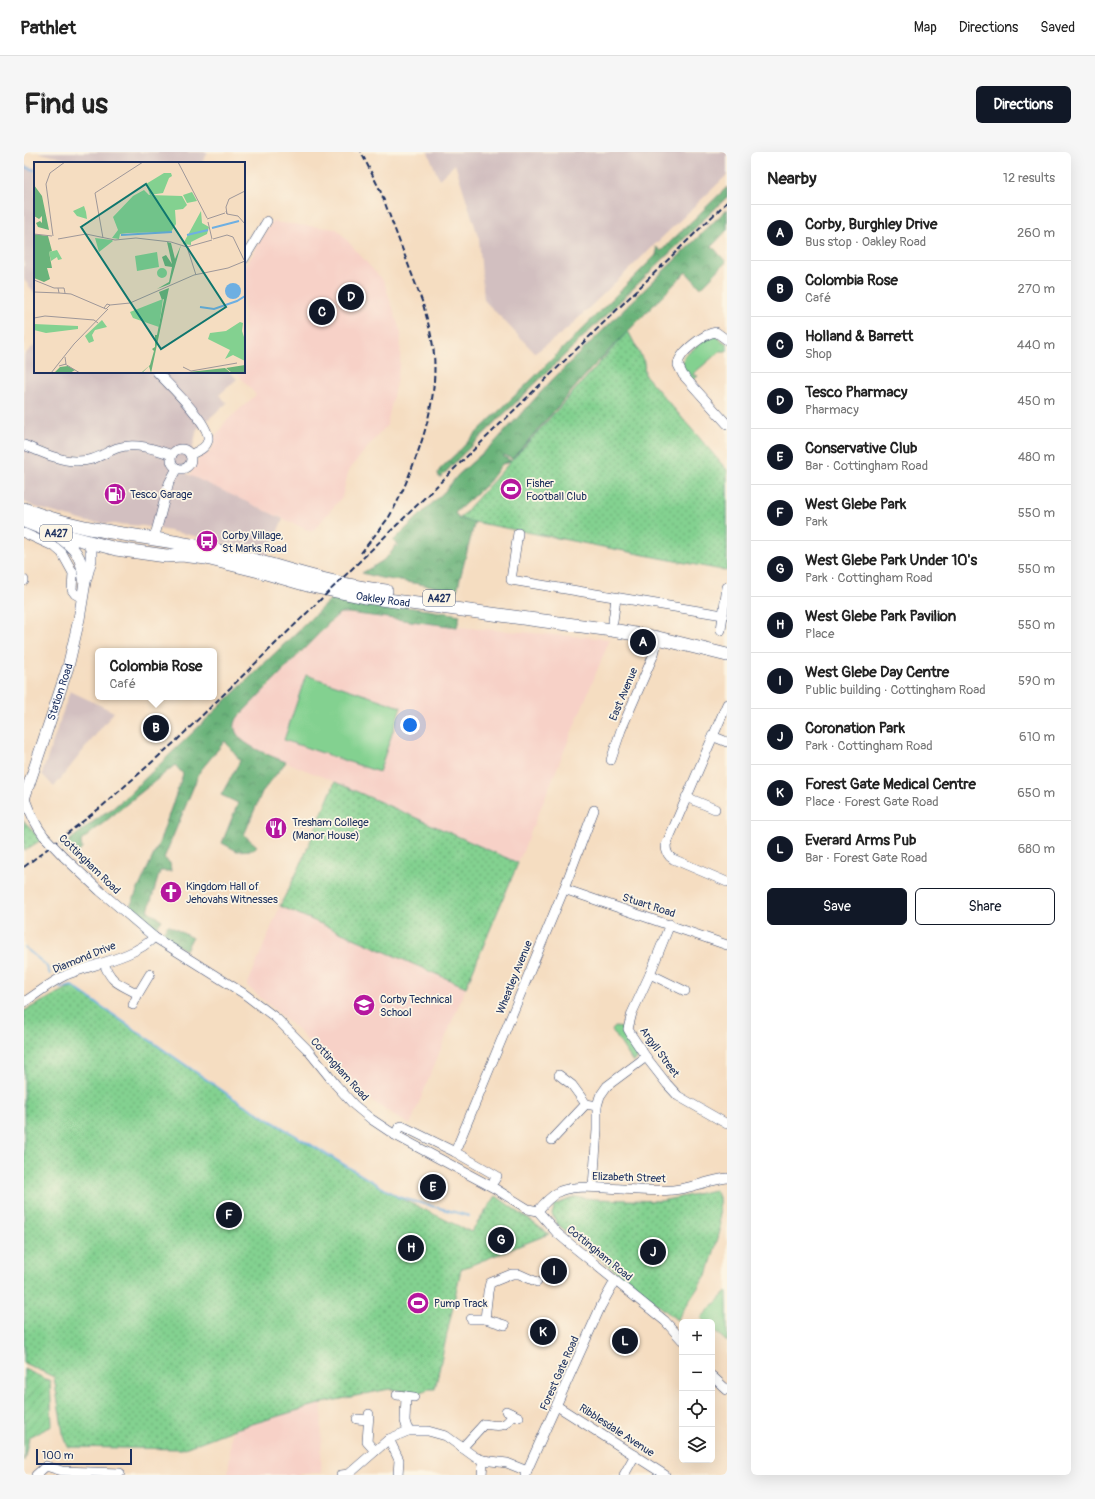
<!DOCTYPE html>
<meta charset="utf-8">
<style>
body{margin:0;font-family:Pangolin,sans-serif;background:#f6f6f6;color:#222}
.controls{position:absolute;right:12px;bottom:12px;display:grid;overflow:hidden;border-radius:6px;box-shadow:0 4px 16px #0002}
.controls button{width:36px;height:36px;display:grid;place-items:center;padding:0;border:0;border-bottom:1px solid #e0e0e0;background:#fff;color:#222;font:20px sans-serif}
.scale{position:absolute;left:12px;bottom:10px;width:96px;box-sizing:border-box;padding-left:4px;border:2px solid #1b2f5e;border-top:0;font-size:11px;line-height:14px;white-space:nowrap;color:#1b2f5e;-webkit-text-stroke:3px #fcf5e5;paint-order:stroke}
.you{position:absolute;left:386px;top:573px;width:14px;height:14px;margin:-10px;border:3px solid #fff;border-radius:50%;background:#1a73e8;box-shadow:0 0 0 6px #1a73e833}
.badge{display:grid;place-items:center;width:26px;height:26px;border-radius:50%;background:#111827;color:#fff;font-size:13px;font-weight:700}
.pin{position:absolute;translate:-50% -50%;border:2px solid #fff;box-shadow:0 1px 4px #0006}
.popup{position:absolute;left:71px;top:496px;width:122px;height:52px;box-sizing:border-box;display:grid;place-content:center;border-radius:6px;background:#fff;filter:drop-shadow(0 1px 3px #0005);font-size:13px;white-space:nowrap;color:#767676}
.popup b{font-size:15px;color:#222}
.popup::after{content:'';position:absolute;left:50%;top:100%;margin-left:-8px;border:8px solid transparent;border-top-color:#fff}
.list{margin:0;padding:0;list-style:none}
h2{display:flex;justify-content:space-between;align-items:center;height:52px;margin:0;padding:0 16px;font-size:17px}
h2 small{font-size:13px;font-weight:400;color:#767676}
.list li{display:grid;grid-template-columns:26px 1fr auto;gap:12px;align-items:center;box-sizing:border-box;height:56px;padding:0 16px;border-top:1px solid #e0e0e0}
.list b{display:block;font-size:15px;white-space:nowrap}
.list p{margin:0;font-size:13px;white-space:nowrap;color:#767676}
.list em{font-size:13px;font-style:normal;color:#767676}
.actions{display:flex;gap:8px;padding:12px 16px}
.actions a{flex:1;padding:9px 0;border:1px solid #111827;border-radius:6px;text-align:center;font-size:14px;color:#111827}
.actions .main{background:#111827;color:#fff}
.icon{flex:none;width:22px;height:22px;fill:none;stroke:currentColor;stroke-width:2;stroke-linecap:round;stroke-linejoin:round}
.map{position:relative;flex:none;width:703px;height:1323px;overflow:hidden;border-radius:6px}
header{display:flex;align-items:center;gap:24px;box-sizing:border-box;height:56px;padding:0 20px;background:#fff;border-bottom:1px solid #e0e0e0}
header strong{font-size:19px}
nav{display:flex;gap:22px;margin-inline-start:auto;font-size:14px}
.intro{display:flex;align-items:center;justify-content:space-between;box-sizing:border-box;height:96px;padding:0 24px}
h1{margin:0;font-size:28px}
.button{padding:10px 18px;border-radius:6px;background:#111827;color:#fff;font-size:14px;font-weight:700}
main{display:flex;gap:24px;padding:0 24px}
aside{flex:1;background:#fff;border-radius:6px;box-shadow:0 4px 16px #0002}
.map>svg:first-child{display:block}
.built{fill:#f7d1c7}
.industrial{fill:#d2bfc0}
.grass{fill:#83d190;stroke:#4f8077}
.forest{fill:url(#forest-crowns);stroke:#42716c}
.park{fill:url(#park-dots);stroke:#4f8077}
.garden{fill:url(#garden-furrows);stroke:#4f8077}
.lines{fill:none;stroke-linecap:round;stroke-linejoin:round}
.stream{stroke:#6eafe2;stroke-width:2}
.minor-casing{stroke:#3c496d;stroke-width:10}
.major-casing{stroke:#3c496d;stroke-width:12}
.highway-casing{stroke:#3c496d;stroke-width:14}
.minor{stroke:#fff;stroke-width:9}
.major{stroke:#fff;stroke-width:11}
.highway{stroke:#fff;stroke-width:13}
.rail{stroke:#1b2f5e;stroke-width:2;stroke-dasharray:6 3;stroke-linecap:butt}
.minor-bridge-casing{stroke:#3c496d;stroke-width:10;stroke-linecap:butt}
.minor-bridge{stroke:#fff;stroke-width:9}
.labels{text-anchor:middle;stroke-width:3.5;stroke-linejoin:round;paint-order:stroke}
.shield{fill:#fcf5e5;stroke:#5e6a86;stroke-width:1}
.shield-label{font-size:10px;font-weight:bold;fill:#1b2f5e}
.poi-label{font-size:11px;fill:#1b2f5e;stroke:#fcf5e5;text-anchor:start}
.street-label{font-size:11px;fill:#1b2f5e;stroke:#fcf5e5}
.inset-river{fill:none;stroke:#6eafe2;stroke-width:2}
.inset-road{fill:none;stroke:#9e9799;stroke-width:1}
.view{fill:#0f766e;fill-opacity:0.15;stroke:#0f766e;stroke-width:2}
.inset-edge{fill:none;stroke:#1b2f5e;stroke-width:2}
</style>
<header>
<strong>Pathlet</strong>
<nav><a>Map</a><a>Directions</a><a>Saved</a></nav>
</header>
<div class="intro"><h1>Find us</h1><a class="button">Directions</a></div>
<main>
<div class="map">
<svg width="703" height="1323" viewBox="0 0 703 1323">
<defs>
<pattern id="forest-crowns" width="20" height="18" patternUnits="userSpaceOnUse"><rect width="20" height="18" fill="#6ab37a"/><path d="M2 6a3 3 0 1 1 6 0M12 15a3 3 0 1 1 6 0" fill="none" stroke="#569267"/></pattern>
<pattern id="park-dots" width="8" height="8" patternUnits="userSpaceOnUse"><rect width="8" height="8" fill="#83d190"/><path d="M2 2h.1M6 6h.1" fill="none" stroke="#6aaa79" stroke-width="1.8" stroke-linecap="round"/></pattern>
<pattern id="garden-furrows" width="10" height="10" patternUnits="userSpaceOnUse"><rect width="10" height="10" fill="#83d190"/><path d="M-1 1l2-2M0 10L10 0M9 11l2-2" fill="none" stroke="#6aaa79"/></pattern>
</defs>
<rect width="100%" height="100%" fill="#fcf5e5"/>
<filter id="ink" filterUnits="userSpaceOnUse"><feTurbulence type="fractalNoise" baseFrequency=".025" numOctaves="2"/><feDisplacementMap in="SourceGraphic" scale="8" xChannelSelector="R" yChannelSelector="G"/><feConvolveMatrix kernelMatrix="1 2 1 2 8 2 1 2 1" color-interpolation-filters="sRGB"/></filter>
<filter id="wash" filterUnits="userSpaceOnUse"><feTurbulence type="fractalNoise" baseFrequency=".012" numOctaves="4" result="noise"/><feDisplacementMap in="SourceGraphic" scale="16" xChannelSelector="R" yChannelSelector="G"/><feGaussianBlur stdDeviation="0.9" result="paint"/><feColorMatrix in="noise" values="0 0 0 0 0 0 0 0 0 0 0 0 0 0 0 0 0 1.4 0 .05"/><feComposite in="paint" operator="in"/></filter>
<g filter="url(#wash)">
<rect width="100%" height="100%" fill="#f5ddc1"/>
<g class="built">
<polygon points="248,70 313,77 360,130 377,181 376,211 363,273 325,317 318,345 288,380 165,324 176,305 186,299 189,294 191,284 195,280 201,270 232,243 212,220 220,220 220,117"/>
<polygon points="316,461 433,475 586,487 494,711 311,630 262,610 220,591 213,583 210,576 214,565"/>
<polygon points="256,754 442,835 386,973 354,953 332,937 267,872 223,834"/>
<polygon points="298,1251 297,1321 275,1321 275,1323 204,1323 208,1278"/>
</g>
<g class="industrial">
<polygon points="13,0 184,0 178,11 57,11"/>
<polygon points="404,0 703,0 703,23 542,178 511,201 460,148 455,87 431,12 415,27"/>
<polygon points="0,13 11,16 11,141 0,128"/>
<polygon points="11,193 11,220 206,220 213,227 195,243 203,251 173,277 163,322 259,367 243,404 186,387 120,374 64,370 11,355 0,350 0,203"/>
<polygon points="46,539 90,560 30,635 18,622"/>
</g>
<g class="grass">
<polygon points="691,184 703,192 703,199 696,199 669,222 669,223 674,224 668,229 658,215 660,205 680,188"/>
<polygon points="282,523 377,555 355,620 260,588"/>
<polygon points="591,875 600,876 603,885 614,901 613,907 609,910 588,878"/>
<polygon points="703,1139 703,1190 688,1176 688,1170 681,1170 677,1166"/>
</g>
<g class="forest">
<polygon points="703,35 703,45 439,302 417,325 415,325 414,321 416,317 437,297 453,280 502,233 632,103 633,99 632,95 637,99"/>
<path d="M703 57V78L688 94 702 110 677 136 662 120 566 218 488 307 480 303 479 304 487 309 486 310 478 312 465 330 431 361 435 367 451 369 433 438 357 426 338 421C349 414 367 407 371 393L372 395 374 393 369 389 421 339 434 323 471 290 530 226Z"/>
<path d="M310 444 436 463 433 475 325 461H316L308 468 214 565C212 568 210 573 211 577 214 593 248 604 262 610L238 640 220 683 233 694 229 698 213 699 198 691 214 651 197 643 216 609 201 589 176 619 140 706 146 711 147 719H136L124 759 138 768 129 780 104 759 135 691 159 622 151 613 57 689 58 697 50 705 37 695 79 662 88 657 105 642Z"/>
<polygon points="144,773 168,786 162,798 135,784"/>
</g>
<g class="park">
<polygon points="604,179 620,210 621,223 703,318 703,419 435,367"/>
<polygon points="311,630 494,711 442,835 256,754 276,714"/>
<polygon points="0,669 17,688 0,699"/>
<polygon points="48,834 209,946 374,1045 447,1080 472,1044 525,1082 437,1117 411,1237 404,1237 396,1241 365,1237 298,1251 208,1278 158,1297 44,1295 39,1281 30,1225 0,1211 0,859"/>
<polygon points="691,1038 695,1045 696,1079 684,1120 653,1168 533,1072 528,1062 531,1053 551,1045 571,1047 637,1049"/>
</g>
<polygon class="garden" points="0,1217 26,1229 28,1274 5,1285 0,1309"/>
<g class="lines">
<g class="stream">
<polyline points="0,15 11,18"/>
<polyline points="0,795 22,813 26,822"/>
<polyline points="36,836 48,834 209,946 374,1045 445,1064"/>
</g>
</g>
</g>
<g filter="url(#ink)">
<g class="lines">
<g class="minor-casing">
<g id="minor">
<polyline points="220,107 243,69"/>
<path d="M703 188 692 180C681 181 654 201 654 213L659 223 703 272"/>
<path d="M133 220C144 232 187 272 184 288 182 297 173 299 166 303"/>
<path d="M0 293C15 299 37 310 53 309 73 309 77 302 93 296 111 290 131 297 148 303"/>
<circle cx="157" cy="307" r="10"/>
<polyline points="0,381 31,395 38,401 49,421 48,438 51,442 58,446"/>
<polyline points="494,381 487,428 699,463 703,435"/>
<polyline points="130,387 145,331 153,316"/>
<polyline points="0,429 0,428"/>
<polyline points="589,469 592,446"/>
<polyline points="697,478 699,463"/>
<path d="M703 552 642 693C642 699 643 704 649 707L703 730"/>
<polyline points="688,584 703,590"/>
<polyline points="587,608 597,578 630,502 634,486"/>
<polyline points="662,645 691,657"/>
<path d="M1 647C6 661 11 672 20 684"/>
<polyline points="40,705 76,739 130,785 219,841 252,866 283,897 312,933 330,953 347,967 371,983 470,1036 504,1057 514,1059 533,1081 546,1092 641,1169 658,1188"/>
<polyline points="540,737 703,793"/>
<polyline points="646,772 626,822 608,861 604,877 608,884 622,905 643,932 654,944 703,972"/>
<path d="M80 811C87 832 97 832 114 842L126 822"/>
<polyline points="626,822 661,839"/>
<path d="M0 850C14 841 27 830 42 823 65 813 113 805 130 785"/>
<polyline points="109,853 114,842"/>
<polyline points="535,923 548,933 562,952"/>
<polyline points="371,983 375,975 378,974 431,1000 473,1024 470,1029"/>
<polyline points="528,988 562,952 573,954"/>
<polyline points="431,1000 540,737 570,658"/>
<polyline points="569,1035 573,978 573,954 576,944 583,934 622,905"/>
<path d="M514 1059C520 1051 527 1044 536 1039 550 1034 567 1035 582 1036 604 1037 627 1040 649 1038 668 1036 685 1028 703 1026"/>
<polyline points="447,1167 461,1167 481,1173"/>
<polyline points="461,1167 464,1140 466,1131 488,1122 495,1122 513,1130"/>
<polyline points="688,1224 703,1238"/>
<polyline points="373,1243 390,1245"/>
<polyline points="382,1244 381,1269 384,1279"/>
<polyline points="533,1254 641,1323"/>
<polyline points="482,1259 495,1265"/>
<polyline points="345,1262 343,1290 351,1299"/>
<polyline points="333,1267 344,1268"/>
<polyline points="365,1287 375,1308 374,1323"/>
<path d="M438 1296 460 1272C474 1274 481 1277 489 1262"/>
<polyline points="12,1323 22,1314 38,1319 96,1321"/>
<polyline points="317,1323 325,1322 365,1287 384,1279 404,1279 422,1284 451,1305 459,1308 483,1311 503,1319"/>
<polyline points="458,1323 459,1308"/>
<polyline points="501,1323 577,1154 591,1129"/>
<polyline points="600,1323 611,1303"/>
</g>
</g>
<g class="major-casing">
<g id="major">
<path d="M32 383C51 396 58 404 60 427"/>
<path id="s1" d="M0 647 44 515 55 467 61 430 67 408V398L65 391"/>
</g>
</g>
<g class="highway-casing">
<g id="highway">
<path d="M0 357C57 380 118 383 177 395 226 404 272 423 320 432 334 435 348 437 362 439"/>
<path id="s2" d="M0 369 28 380 92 397 142 404 158 403 182 406 235 419 287 434 341 445 588 478 634 486 703 503"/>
</g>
</g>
<use href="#minor" class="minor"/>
<use href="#major" class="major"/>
<use href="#highway" class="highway"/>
<g class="rail">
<path d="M337 401C346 389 356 377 365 365 374 350 381 334 387 318 402 281 413 243 410 202 408 184 403 166 398 149L356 38 337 0"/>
<polyline points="0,715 76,656 152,589 703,50"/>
</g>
<g class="minor-bridge-casing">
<polyline id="minor-bridge" points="20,684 40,705"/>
</g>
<use href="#minor-bridge" class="minor-bridge"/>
</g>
</g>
<defs>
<g id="stadium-disc" transform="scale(1.15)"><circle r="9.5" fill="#b5179e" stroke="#fcf5e5"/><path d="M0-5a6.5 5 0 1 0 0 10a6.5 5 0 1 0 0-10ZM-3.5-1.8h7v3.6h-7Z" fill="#fff"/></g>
<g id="fuel-disc" transform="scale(1.15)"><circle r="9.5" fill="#b5179e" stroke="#fcf5e5"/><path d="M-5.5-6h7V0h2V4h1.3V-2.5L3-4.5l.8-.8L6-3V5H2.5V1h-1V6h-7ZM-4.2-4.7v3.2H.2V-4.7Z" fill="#fff"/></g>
<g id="bus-disc" transform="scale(1.15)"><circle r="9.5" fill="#b5179e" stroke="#fcf5e5"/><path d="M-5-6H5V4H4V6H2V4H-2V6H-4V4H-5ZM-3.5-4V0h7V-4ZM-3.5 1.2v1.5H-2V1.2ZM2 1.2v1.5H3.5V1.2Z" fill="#fff"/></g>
<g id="restaurant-disc" transform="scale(1.15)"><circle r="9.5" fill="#b5179e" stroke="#fcf5e5"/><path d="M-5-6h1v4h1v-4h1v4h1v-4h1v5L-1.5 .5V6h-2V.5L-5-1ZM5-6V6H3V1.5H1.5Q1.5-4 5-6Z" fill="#fff"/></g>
<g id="church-disc" transform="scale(1.15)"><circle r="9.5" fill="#b5179e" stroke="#fcf5e5"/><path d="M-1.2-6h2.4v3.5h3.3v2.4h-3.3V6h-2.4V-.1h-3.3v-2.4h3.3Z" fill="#fff"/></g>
<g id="school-disc" transform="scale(1.15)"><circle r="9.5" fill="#b5179e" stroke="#fcf5e5"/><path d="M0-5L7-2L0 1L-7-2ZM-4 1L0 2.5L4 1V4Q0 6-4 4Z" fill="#fff"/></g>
</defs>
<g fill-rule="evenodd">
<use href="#stadium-disc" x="487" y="337"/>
<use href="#fuel-disc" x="91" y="342"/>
<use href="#bus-disc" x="183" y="389"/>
<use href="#restaurant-disc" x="252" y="676"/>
<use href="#church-disc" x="147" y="740"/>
<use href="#school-disc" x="340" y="853"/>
<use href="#stadium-disc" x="394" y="1151"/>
</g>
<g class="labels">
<g class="shield">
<rect x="16" y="373" width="32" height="16" rx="3"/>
<rect x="399" y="438" width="32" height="16" rx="3"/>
</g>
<g class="shield-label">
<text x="32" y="385">A427</text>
<text x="415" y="450">A427</text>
</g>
<g class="poi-label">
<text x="502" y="335">Fisher<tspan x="502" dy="13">Football Club</tspan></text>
<text x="106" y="346">Tesco Garage</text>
<text x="198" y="387">Corby Village,<tspan x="198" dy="13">St Marks Road</tspan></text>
<text x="268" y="674">Tresham College<tspan x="268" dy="13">(Manor House)</tspan></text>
<text x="162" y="738">Kingdom Hall of<tspan x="162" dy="13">Jehovahs Witnesses</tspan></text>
<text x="356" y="851">Corby Technical<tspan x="356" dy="13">School</tspan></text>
<text x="410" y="1155">Pump Track</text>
</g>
<g class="street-label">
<text dy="4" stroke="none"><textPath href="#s2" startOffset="369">Oakley Road</textPath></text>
<text dy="4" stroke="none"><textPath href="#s1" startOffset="113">Station Road</textPath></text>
<text transform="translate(599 542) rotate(-67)" y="4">East Avenue</text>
<text transform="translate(66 712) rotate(44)" y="4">Cottingham Road</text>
<text transform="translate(625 753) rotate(18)" y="4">Stuart Road</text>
<text transform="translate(60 805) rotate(-22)" y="4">Diamond Drive</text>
<text transform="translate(490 825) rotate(-68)" y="4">Wheatley Avenue</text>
<text transform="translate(636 900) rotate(54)" y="4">Argyll Street</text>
<text transform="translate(316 917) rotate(48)" y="4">Cottingham Road</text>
<text transform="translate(605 1025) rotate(2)" y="4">Elizabeth Street</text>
<text transform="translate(576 1101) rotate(39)" y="4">Cottingham Road</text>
<text transform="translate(535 1221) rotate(-66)" y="4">Forest Gate Road</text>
<text transform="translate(593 1278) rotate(33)" y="4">Ribblesdale Avenue</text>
</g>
</g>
<g transform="translate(10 10)">
<rect width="211" height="211" fill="#f5ddc1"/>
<path d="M23 88 28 97 24 98 23 95 17 99 15 90ZM123 111a5 5 0 1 1 10 0a5 5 0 1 1-10 0ZM206 160 209 161 208 169 211 178V199L199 193 191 197 196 188 174 177 176 171 192 169Z" fill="#83d190"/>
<path d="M0 23 8 34 15 68 4 65 2 61 6 59 8 61V54L5 57 0 54ZM0 72 14 74 18 89 15 90 18 106H13L16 117 10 120 0 116ZM133 80 137 81 141 97 147 83 136 122 123 127 135 120 138 105 131 104 128 95 132 93 138 102ZM135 126 117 211 115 204 108 211H107L116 203 120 189 118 187 121 185V173H123L130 137 128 138 125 130ZM211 203V211H198L192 206ZM34 204 41 208 36 211H20L26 205ZM191 206 197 211H155V210Z" fill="#6ab37a"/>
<path d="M158 30 163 39 153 41 149 33Z" fill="#83d190"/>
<path d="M110 28 115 33 148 34 153 43 149 47 141 48 142 62 137 70 94 71 86 72 85 77 78 76 84 68 79 55 99 34ZM167 49 168 61 175 65 173 72 157 80V83L149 82ZM61 76 78 78 79 79 65 90ZM123 90 125 105 103 109 101 94ZM129 137 125 165 99 156 96 150ZM68 158 73 165 61 168 58 173 60 179 55 181 51 174ZM0 162 44 164V167L12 171 0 168Z" fill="#83d190"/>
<path d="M130 11H137L138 14 135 16 129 31 116 33 112 22ZM50 44 52 50 53 57 43 54 39 49Z" fill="#83d190"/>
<path d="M191 129a8 8 0 1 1 16 0a8 8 0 1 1-16 0Z" fill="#6eafe2"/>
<path class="inset-river" d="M178 66 205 59M87 73 138 70M153 73 174 68M166 145 180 147 203 139 211 134"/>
<path class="inset-road" d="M144 0 173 56M192 49 193 52 192 45 195 37 211 29M193 52 204 54 211 62M173 57 191 51M174 60 178 77M0 72 18 74M19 74 12 22 16 11 31 0M69 76 61 31 109 0M24 77 52 72 81 78 102 76 137 80 153 85M179 77 193 73 199 75 210 98M162 113 153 85 178 78M0 118 20 126H30L31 131M24 126 25 131 37 132 72 147 76 143 73 142 70 146M0 130 25 131M76 143 96 141 160 113 194 106 211 99M0 156 11 154 60 158 64 161M31 202 46 211M25 204 32 202 31 195M149 205 157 209 203 201M17 211 40 182 74 147"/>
<path class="view" d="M112 22 192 145 127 187 47 65Z"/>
<rect width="211" height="211" class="inset-edge"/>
</g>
</svg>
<div class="controls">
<button>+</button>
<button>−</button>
<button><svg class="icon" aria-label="locate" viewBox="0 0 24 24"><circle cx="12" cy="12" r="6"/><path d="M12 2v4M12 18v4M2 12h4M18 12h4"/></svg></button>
<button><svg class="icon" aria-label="layers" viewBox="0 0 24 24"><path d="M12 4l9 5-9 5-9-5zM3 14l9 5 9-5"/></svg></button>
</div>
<div class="scale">100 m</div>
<div class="you"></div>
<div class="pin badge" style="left:619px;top:490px">A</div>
<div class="pin badge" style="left:132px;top:576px">B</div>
<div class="popup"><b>Colombia Rose</b>Café</div>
<div class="pin badge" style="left:298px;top:160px">C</div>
<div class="pin badge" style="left:327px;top:145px">D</div>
<div class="pin badge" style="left:409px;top:1035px">E</div>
<div class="pin badge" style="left:205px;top:1063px">F</div>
<div class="pin badge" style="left:477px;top:1088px">G</div>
<div class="pin badge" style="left:387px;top:1096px">H</div>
<div class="pin badge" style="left:530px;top:1119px">I</div>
<div class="pin badge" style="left:629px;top:1100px">J</div>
<div class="pin badge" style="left:519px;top:1180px">K</div>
<div class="pin badge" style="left:601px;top:1189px">L</div>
</div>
<aside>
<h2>Nearby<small>12 results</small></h2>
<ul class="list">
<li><span class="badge">A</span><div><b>Corby, Burghley Drive</b><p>Bus stop · Oakley Road</p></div><em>260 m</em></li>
<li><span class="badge">B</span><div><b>Colombia Rose</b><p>Café</p></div><em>270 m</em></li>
<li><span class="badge">C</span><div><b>Holland &amp; Barrett</b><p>Shop</p></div><em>440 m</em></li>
<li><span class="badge">D</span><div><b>Tesco Pharmacy</b><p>Pharmacy</p></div><em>450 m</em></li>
<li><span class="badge">E</span><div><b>Conservative Club</b><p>Bar · Cottingham Road</p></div><em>480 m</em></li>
<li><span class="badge">F</span><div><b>West Glebe Park</b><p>Park</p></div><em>550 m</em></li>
<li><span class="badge">G</span><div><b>West Glebe Park Under 10's</b><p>Park · Cottingham Road</p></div><em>550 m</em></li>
<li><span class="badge">H</span><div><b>West Glebe Park Pavilion</b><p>Place</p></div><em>550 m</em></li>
<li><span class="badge">I</span><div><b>West Glebe Day Centre</b><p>Public building · Cottingham Road</p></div><em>590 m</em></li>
<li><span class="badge">J</span><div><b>Coronation Park</b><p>Park · Cottingham Road</p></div><em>610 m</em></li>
<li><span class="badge">K</span><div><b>Forest Gate Medical Centre</b><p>Place · Forest Gate Road</p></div><em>650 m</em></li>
<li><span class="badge">L</span><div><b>Everard Arms Pub</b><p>Bar · Forest Gate Road</p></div><em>680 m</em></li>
</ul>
<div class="actions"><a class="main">Save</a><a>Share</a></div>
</aside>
</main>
